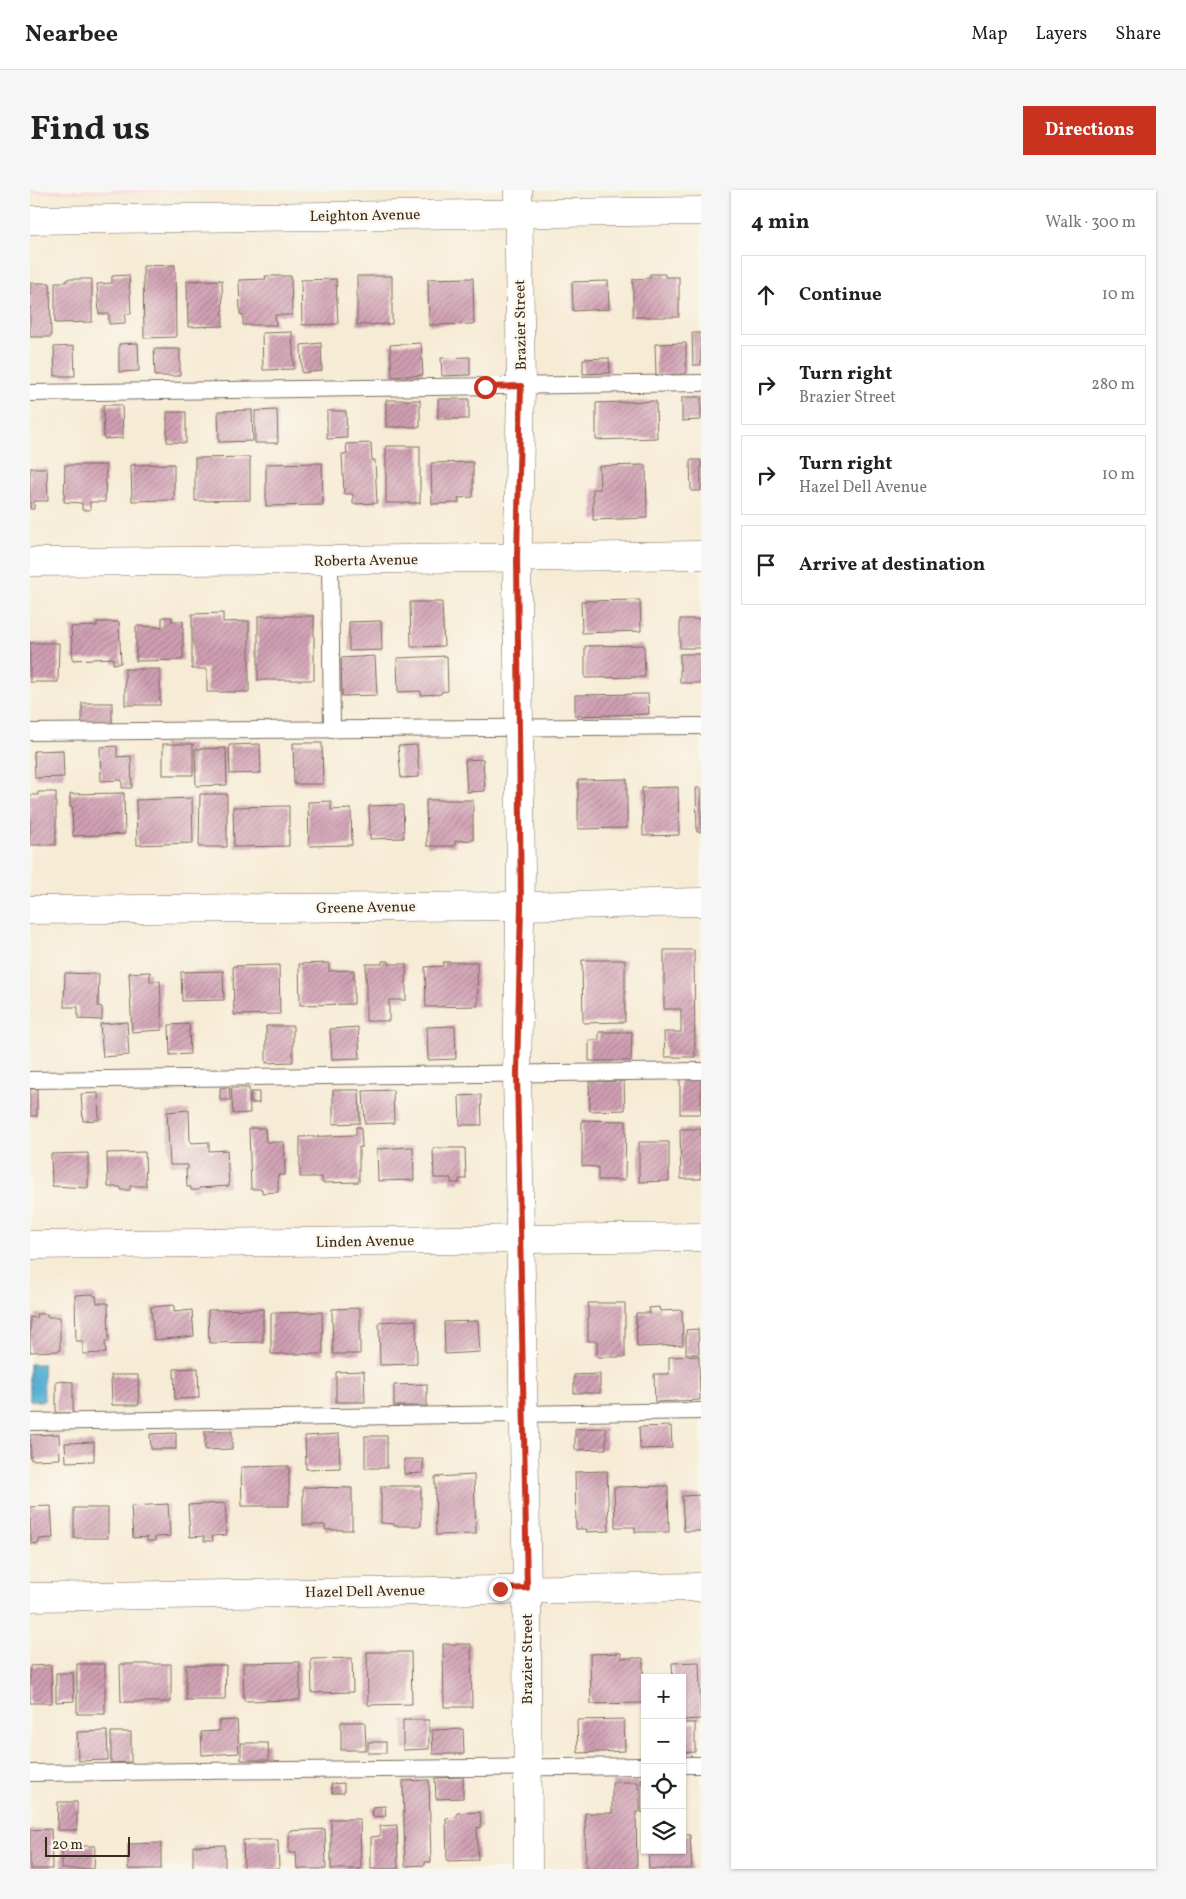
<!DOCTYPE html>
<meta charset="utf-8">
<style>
body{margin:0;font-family:Vollkorn,serif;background:#f6f6f6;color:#202124}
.controls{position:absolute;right:15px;bottom:15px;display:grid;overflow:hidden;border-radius:0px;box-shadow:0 1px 4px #0004}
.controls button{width:45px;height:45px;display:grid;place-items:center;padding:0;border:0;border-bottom:1px solid #e0e0e0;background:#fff;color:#202124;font:25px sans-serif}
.scale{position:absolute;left:15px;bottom:12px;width:85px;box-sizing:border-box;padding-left:5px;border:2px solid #3b2a1e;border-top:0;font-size:14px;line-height:18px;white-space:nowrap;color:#3b2a1e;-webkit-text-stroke:4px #fbf7ec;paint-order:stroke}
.stop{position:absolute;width:15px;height:15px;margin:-11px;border:4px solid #c8321e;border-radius:50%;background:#fff}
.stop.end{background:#c8321e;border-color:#fff;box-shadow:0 1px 5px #0008}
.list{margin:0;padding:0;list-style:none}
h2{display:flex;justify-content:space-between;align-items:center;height:65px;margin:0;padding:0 20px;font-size:21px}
h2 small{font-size:16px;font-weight:400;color:#757577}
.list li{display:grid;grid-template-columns:32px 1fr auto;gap:15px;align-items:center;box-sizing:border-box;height:80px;margin:0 10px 10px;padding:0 10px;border:1px solid #e0e0e0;border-radius:0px}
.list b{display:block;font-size:19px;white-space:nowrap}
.list p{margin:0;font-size:16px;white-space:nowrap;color:#757577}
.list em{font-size:16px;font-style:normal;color:#757577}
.icon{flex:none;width:28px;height:28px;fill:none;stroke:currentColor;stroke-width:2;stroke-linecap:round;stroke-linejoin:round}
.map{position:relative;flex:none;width:671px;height:1679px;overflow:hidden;border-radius:0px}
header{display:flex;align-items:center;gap:30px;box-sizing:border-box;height:70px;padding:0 25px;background:#fff;border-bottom:1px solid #e0e0e0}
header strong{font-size:24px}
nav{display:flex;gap:28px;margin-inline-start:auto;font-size:18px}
.intro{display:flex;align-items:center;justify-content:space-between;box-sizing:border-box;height:120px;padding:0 30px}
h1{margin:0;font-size:35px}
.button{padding:12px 22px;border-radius:0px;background:#c8321e;color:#fff;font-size:18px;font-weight:700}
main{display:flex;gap:30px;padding:0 30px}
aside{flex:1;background:#fff;border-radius:0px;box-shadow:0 1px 4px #0004}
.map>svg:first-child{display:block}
.built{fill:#f5cfd9}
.water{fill:#58b1d5;stroke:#4a6e7a}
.building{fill:url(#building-hatch)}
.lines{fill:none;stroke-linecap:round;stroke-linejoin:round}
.lane-casing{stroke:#7c6e5e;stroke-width:18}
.street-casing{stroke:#7c6e5e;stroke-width:29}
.lane{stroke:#fff;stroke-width:16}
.street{stroke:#fff;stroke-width:28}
.route{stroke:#c8321e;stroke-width:6}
.labels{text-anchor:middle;stroke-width:5;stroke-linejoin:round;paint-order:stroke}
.street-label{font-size:15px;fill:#3b2a1e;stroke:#fbf7ec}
</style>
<header>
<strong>Nearbee</strong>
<nav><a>Map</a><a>Layers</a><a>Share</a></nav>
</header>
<div class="intro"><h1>Find us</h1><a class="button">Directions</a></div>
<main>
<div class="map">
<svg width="671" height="1679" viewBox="0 0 671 1679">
<defs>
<pattern id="building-hatch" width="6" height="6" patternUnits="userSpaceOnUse" patternTransform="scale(1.25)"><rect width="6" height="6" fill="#d09fb3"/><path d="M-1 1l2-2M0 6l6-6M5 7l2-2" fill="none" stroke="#aa8291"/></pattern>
</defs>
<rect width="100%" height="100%" fill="#fbf7ec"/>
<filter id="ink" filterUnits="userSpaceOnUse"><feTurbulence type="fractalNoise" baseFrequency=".02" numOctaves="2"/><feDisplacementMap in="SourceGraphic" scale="10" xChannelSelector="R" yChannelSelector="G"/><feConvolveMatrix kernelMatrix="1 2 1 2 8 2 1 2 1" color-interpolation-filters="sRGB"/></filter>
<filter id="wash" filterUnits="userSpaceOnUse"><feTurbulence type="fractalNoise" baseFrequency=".0096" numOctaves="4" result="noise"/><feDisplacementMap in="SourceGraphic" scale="20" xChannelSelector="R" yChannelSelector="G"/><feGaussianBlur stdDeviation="1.12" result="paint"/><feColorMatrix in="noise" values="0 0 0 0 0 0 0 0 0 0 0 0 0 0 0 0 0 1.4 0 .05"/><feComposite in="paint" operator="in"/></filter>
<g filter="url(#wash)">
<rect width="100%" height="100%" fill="#f6ebd5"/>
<polygon class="built" points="0,0 242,0 0,3"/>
<polygon class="water" points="0,1174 13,1174 14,1211 0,1211"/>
<g id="blocks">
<g class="building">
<polygon points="145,75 146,147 114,148 113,76"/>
<polygon points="620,84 635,84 635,87 649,87 649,127 603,127 603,89 620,88"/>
<polygon points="99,85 101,124 95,124 95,133 79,134 79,124 69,124 67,94 82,93 82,86"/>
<polygon points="235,86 261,86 262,125 245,125 246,135 213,135 213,125 210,124 209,90 236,89"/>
<polygon points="327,86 362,86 362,134 327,135"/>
<polygon points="443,88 444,134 399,135 398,89"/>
<polygon points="37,89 62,89 62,132 25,133 25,92 37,92"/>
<polygon points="306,89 308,134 272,135 271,90"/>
<polygon points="192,90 193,136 158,137 157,91"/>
<polygon points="578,91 579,119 543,121 542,92"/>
<polygon points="0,93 20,93 21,147 0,147"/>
<polygon points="262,142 264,179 233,180 232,143"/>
<polygon points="662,143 671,143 671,175 663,175"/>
<polygon points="108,153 109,181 89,182 89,154"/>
<polygon points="291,153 292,181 272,183 271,155"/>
<polygon points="391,153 393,185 362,187 360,155"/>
<polygon points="656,153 656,184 626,185 625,154"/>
<polygon points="44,156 45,186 25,186 24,157"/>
<polygon points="124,159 150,159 150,186 125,186"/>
<polygon points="440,167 440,185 412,186 411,168"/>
<polygon points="579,168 580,183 553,184 553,169"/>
<polygon points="652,207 671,207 671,230 652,231"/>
<rect x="408" y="209" width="31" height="20"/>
<rect x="356" y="210" width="34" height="27"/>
<polygon points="626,211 627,248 566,250 566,213"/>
<polygon points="73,215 92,215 93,248 74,249"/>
<polygon points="222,220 223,251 189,252 188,221"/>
<polygon points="247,220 248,253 225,253 225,221"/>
<polygon points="297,221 316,221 317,248 297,249"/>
<polygon points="137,222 156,222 156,253 137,252"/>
<polygon points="341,253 342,270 345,270 347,313 323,314 323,304 314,304 312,264 317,264 316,254"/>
<rect x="356" y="256" width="34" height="57"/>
<polygon points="220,267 220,310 165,311 165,268"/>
<polygon points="660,270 671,270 671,301 661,301"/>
<polygon points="443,272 443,307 428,308 429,313 402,314 401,273"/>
<polygon points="292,273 293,315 236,316 236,274"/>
<polygon points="144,274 144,310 102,311 101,275"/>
<polygon points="35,275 76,275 75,312 60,312 60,320 52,320 52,313 34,312"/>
<polygon points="616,275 617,328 563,330 563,299 570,299 569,276"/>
<polygon points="0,278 17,278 18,311 4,311 4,319 0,319"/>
<polygon points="610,410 611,441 552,443 551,411"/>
<polygon points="380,412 412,412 414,456 381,457"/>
<polygon points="193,423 193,432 219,431 219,502 177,502 177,479 162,479 162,424"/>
<rect x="228" y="426" width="56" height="64"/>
<polygon points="132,427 142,427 142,431 153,431 153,470 106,471 106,436 132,437"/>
<rect x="650" y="429" width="21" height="29"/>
<polygon points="351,431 352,460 319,461 319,432"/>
<polygon points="67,432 89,432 91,473 83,474 83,468 43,470 41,437 67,436"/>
<polygon points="0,453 29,453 28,492 0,492"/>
<polygon points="614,455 615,487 555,488 555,456"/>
<rect x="650" y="464" width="21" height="29"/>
<polygon points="345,466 347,505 312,506 311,468"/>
<polygon points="417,466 418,501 411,502 411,504 391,505 391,501 368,502 367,468"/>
<rect x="95" y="479" width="35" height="36"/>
<polygon points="618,504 619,524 545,526 545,505"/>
<rect x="52" y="513" width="30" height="21"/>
<polygon points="263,553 292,553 293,594 264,594"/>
<rect x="133" y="554" width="30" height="31"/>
<polygon points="230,554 231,583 200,584 199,555"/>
<polygon points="387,555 389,587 371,588 368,556"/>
<polygon points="87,556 87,567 101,566 102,598 92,598 92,590 71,591 70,557"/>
<polygon points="196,558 197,595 166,596 165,559"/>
<polygon points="33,560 34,587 5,588 4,561"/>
<polygon points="453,569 455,601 437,602 435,570"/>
<polygon points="597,589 597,638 548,639 548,590"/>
<polygon points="648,597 649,645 613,646 612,598"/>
<polygon points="666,598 671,598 671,642 667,642"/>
<polygon points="8,602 26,602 26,655 0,655 0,605 8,605"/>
<polygon points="94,603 95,644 43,646 42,616 40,617 40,604"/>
<polygon points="170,604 197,604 197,657 169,657"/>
<polygon points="162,608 163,653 107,655 106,610"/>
<polygon points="396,610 443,610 443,650 425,651 425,656 397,656"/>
<polygon points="301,611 301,620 321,619 322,655 279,656 278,612"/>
<polygon points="373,615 374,648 340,649 339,616"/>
<polygon points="259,616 259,656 204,657 203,617"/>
<polygon points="634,760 664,760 665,867 635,867 634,842 651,842 651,819 634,819"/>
<polygon points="552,770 595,770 595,832 553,833"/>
<polygon points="352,771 359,771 359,774 376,774 376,810 359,810 359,831 336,831 336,774 352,774"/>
<polygon points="413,772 447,772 448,816 396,817 395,777 413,776"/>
<polygon points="299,773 299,781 324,780 324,814 270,815 269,774"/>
<polygon points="249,775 250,824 204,825 203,776"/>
<polygon points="193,781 194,810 152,811 151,782"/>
<polygon points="120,782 120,791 130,791 132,840 102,842 99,783"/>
<polygon points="35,783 69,784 68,816 72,817 72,830 48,829 48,817 34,817"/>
<polygon points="97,832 99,865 73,867 70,834"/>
<polygon points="159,834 160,864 140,865 139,835"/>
<polygon points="236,836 263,836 263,872 236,873"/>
<polygon points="425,836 426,869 398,870 397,837"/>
<polygon points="328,837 330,868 302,869 300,839"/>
<polygon points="569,842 602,842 601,871 559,871 559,850 569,850"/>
<rect x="650" y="889" width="21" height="35"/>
<polygon points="594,891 595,920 560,921 559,892"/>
<polygon points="199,897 200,910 190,910 190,898"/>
<polygon points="201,898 219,898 220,923 203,924"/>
<rect x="0" y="899" width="7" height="27"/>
<polygon points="303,900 329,900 330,933 303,934"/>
<polygon points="363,900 364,933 335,934 333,901"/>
<rect x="221" y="902" width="8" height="11"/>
<polygon points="68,903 69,930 53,931 51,904"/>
<polygon points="451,905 452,935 430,935 429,906"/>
<polygon points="159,920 160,953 179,952 179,961 197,960 199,996 169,998 169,1000 161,1000 161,997 157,997 156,979 158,979 158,975 140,975 137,922"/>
<polygon points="552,930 596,931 595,990 568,990 568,977 552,976"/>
<polygon points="326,937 331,937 332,957 329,957 329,992 292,993 292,987 270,987 270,947 326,945"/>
<polygon points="219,938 235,938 236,952 254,952 255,985 248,985 248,1002 232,1003 232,999 221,999"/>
<polygon points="650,939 671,939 671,989 651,989"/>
<polygon points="609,952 639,952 639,991 609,992"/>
<polygon points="383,957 384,990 348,991 347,959"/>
<polygon points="403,958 435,958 436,989 429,989 429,993 421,993 421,988 404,988"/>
<polygon points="115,962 116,996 100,996 100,1000 91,1000 91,997 78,997 77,963"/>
<polygon points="58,963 58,998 22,996 21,964"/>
<polygon points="63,1104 64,1106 66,1106 67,1113 78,1113 79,1151 75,1151 76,1163 53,1164 53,1151 46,1151 45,1105"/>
<polygon points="558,1113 595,1113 595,1167 567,1167 567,1151 558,1151"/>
<polygon points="144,1115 144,1122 162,1120 164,1146 124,1150 121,1117"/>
<polygon points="629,1117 630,1121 652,1120 653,1155 607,1157 606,1123 620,1123 619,1118"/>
<polygon points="330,1118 330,1164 303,1164 302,1119"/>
<polygon points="233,1119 233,1152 179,1153 178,1120"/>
<polygon points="292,1122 293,1164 241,1164 241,1123"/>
<polygon points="6,1124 17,1124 17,1127 30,1127 30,1161 0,1162 0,1127 6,1128"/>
<polygon points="386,1130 387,1174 350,1175 349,1132"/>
<polygon points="448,1131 450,1162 415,1164 414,1132"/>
<polygon points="668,1139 669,1164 656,1164 656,1140"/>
<polygon points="669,1166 670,1210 625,1212 624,1184 639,1184 639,1167"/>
<polygon points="168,1178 169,1208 145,1209 144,1179"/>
<polygon points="334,1181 335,1212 306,1212 306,1182"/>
<polygon points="570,1184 570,1203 544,1203 544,1185"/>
<polygon points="81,1185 108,1185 109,1215 82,1215"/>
<polygon points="26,1191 43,1192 43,1223 26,1223"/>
<polygon points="397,1194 397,1216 364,1216 364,1195"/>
<polygon points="641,1236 642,1258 610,1259 609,1237"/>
<polygon points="576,1238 576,1259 545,1260 545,1239"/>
<polygon points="175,1241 202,1241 202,1259 175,1260"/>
<polygon points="146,1243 146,1259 121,1259 120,1244"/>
<polygon points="29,1244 30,1269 1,1270 0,1245"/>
<polygon points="309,1244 310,1278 276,1279 275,1246"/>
<rect x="335" y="1246" width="22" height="32"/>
<polygon points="64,1252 64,1271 36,1272 35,1253"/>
<polygon points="374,1269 393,1269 393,1283 374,1284"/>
<polygon points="259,1276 259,1316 212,1316 211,1277"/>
<polygon points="577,1281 579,1341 556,1342 557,1339 546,1339 545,1282"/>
<polygon points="444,1285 446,1344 406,1345 405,1287"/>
<polygon points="351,1296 391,1296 391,1336 364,1336 364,1334 351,1333"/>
<polygon points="638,1296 639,1342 605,1342 605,1337 585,1337 584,1297"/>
<polygon points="273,1297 322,1298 322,1340 295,1340 295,1335 273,1335"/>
<polygon points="671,1305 671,1341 654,1341 652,1306"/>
<polygon points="195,1313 197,1345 182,1346 183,1351 174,1351 174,1346 160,1347 158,1315"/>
<polygon points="138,1314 140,1346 125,1347 125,1351 117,1351 117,1347 103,1348 101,1316"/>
<polygon points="21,1316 23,1348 9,1349 9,1353 1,1354 0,1317"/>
<rect x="44" y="1318" width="34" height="30"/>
<polygon points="413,1454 441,1454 442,1517 414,1517"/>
<polygon points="337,1462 381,1462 382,1514 338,1515"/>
<polygon points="591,1463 591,1468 613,1468 613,1513 561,1514 560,1464"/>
<polygon points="322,1468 323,1502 282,1503 281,1469"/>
<polygon points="270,1472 270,1510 214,1511 213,1473"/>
<polygon points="669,1472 671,1529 652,1530 652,1488 643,1488 642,1473"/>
<rect x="47" y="1474" width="28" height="50"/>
<polygon points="90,1474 141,1474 141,1512 91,1512"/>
<polygon points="21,1475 22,1513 0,1513 0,1476"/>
<polygon points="156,1475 196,1475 195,1510 156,1510"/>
<polygon points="26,1483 43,1483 44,1511 26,1512"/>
<polygon points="594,1529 595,1561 548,1563 547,1530"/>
<polygon points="207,1530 209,1563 172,1565 171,1542 189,1541 189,1531"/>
<polygon points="373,1530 399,1530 399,1559 373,1560"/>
<polygon points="311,1532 335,1532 336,1560 311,1560"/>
<polygon points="652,1533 665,1533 665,1562 652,1563"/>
<polygon points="433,1539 434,1564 403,1564 402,1540"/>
<polygon points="77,1541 78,1570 48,1571 47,1542"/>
<polygon points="81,1542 101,1542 101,1572 81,1573"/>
<rect x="338" y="1552" width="18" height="11"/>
<polygon points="211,1553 238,1553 239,1570 211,1570"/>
<polygon points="433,1587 433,1608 406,1609 405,1588"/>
<rect x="611" y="1589" width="4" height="33"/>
<polygon points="399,1590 401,1672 395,1672 395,1675 375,1676 373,1591"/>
<polygon points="582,1592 608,1592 609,1622 606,1622 607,1679 556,1679 555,1623 582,1623"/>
<polygon points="314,1593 314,1603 302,1603 301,1594"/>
<polygon points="28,1612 47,1612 47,1640 27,1640"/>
<polygon points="355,1616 356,1626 343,1627 342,1617"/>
<polygon points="450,1622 451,1638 447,1637 448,1670 417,1671 416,1628 427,1627 427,1623"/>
<polygon points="301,1629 330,1629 331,1679 301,1679"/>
<polygon points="367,1635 368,1679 341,1679 341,1647 350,1646 350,1636"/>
<polygon points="21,1639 22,1679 0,1679 0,1640"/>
<polygon points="295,1639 296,1679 267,1679 266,1663 259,1663 259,1641"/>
<polygon points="652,1645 660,1645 662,1679 619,1679 618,1660 652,1660"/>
<polygon points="213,1650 248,1650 249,1679 214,1679"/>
<polygon points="131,1653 131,1679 98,1679 98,1654"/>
<polygon points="195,1655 195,1679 163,1679 163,1656"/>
<polygon points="32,1656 65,1656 64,1679 32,1679"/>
</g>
</g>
</g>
<g filter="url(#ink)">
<use href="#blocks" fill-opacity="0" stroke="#7c6e5e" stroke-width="1"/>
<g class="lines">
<g class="lane-casing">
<g id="lane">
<polyline points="0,203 671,193"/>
<polyline points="300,370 302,540"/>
<polyline points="0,542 671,536"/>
<polyline points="0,890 671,881"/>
<polyline points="0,1232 671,1221"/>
<polyline points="652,1575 671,1575"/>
<polyline points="0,1583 615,1576"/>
</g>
</g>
<g class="street-casing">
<g id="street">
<polyline points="488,0 491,196 487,395 491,682 487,883 497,1398 498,1679"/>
<polyline points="0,30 671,21"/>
<polyline points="0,372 300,370 671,365"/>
<polyline points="0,720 491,716 671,712"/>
<polyline points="0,1055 671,1047"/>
<polyline points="0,1407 671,1397"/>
</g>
</g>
<use href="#lane" class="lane"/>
<use href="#street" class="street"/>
</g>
</g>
<g class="lines" filter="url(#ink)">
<polyline class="route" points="455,197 491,196 487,367 491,716 487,883 497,1398 470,1399"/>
</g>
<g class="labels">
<g class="street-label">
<text transform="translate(335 25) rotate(-1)" y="5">Leighton Avenue</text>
<text transform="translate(490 135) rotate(-91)" y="5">Brazier Street</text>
<text transform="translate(336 370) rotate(-1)" y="5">Roberta Avenue</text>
<text transform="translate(336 717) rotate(-1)" y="5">Greene Avenue</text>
<text transform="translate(335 1051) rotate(-1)" y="5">Linden Avenue</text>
<text transform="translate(335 1401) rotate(-1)" y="5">Hazel Dell Avenue</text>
<text transform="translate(497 1469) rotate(-90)" y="5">Brazier Street</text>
</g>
</g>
</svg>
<div class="controls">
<button>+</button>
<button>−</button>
<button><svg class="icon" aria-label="locate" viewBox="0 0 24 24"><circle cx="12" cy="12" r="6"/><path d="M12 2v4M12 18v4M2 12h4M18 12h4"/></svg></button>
<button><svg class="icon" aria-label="layers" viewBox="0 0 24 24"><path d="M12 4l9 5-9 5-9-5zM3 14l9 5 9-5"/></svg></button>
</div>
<div class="scale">20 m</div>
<div class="stop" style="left:455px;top:197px"></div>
<div class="stop end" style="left:470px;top:1399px"></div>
</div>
<aside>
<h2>4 min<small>Walk · 300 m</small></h2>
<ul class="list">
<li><svg class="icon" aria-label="ahead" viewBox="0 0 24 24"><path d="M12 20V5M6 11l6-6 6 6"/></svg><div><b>Continue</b></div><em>10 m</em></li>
<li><svg class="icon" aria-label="right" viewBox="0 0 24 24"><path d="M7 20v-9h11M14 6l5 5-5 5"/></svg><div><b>Turn right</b><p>Brazier Street</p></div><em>280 m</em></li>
<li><svg class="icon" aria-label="right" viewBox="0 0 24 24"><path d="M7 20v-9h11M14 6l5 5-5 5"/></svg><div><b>Turn right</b><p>Hazel Dell Avenue</p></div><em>10 m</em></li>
<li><svg class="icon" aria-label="arrive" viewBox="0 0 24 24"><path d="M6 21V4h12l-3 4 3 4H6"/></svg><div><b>Arrive at destination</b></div></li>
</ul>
</aside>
</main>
